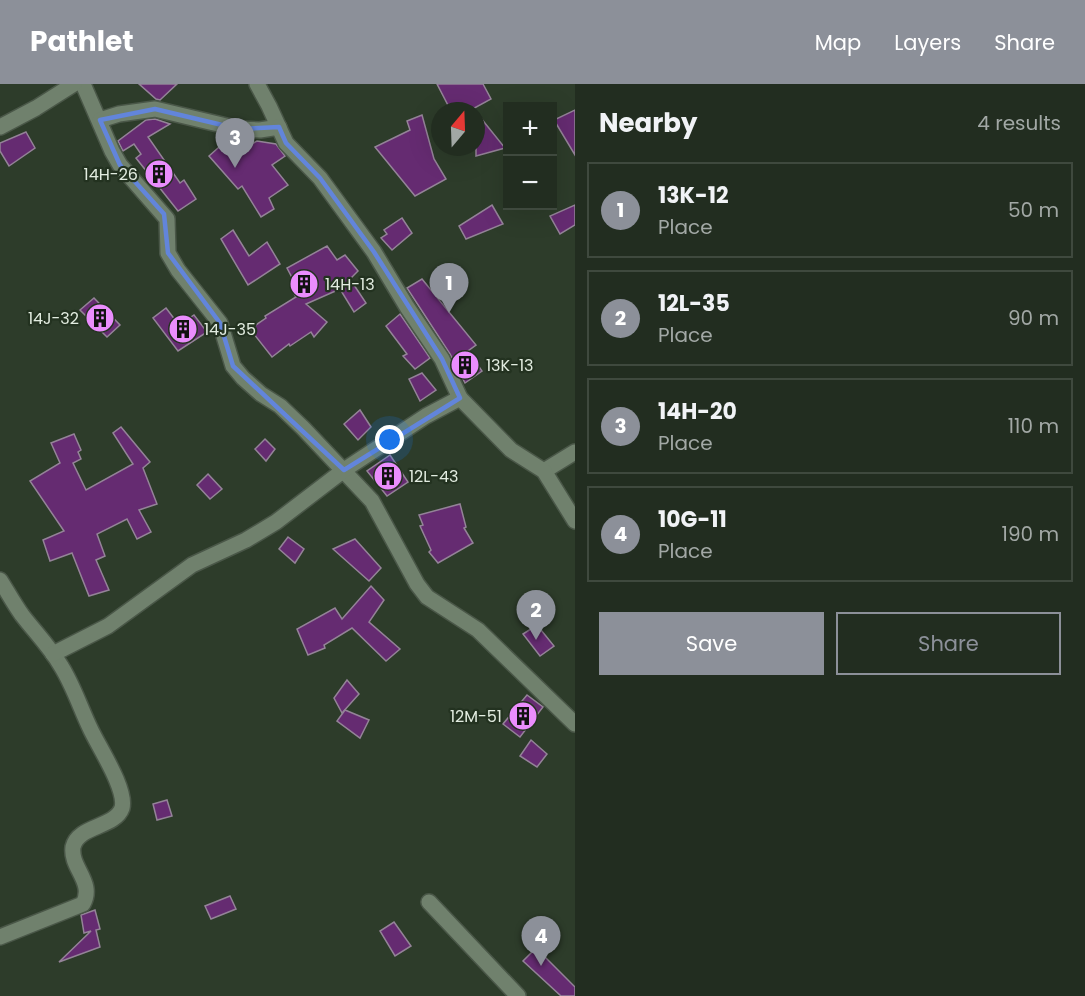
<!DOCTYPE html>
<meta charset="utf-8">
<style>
body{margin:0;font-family:Poppins,sans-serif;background:#2a3529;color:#f1f3f6}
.controls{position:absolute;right:18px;top:18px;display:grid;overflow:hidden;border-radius:0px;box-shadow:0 6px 24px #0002}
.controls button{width:54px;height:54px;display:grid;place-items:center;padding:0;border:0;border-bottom:2px solid #3f493e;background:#222d20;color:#f1f3f6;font:30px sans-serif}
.compass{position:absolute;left:431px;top:18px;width:54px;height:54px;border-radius:50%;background:#222d20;box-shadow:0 6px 24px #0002;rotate:19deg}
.you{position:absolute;left:390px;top:356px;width:21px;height:21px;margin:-15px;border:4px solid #fff;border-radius:50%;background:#1a73e8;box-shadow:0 0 0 9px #1a73e833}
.badge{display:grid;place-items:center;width:39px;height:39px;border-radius:50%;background:#8c9099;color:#fff;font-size:20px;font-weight:700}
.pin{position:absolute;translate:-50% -50px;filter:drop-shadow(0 2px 3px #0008)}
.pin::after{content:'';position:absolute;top:32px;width:21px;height:18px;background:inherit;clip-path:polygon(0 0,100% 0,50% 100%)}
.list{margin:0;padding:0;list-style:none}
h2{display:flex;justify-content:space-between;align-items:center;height:78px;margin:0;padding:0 24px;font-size:26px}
h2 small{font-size:20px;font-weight:400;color:#a2a8a5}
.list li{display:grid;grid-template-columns:39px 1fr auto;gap:18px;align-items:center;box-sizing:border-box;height:96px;margin:0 12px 12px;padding:0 12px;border:2px solid #3f493e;border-radius:0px}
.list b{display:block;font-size:22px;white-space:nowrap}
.list p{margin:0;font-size:20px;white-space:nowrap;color:#a2a8a5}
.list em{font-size:20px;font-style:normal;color:#a2a8a5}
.actions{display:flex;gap:12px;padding:18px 24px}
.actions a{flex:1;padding:14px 0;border:2px solid #8c9099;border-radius:0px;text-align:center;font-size:21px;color:#8c9099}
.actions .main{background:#8c9099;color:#fff}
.map{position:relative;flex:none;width:575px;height:912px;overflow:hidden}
header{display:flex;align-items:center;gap:36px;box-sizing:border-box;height:84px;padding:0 30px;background:#8c9099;color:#fff}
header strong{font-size:28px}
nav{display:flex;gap:33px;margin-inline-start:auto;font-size:21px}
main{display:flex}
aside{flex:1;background:#222d20}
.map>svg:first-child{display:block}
.building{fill:#652b71;stroke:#948398;stroke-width:1.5}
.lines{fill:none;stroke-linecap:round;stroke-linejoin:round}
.minor-casing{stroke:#4a5748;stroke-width:18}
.minor{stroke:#70816d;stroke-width:15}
.marked{fill:none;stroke:#6285db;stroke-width:4.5;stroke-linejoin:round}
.labels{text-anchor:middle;stroke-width:4.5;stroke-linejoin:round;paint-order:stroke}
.poi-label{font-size:16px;fill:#e2ece0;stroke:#233220;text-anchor:start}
</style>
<header>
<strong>Pathlet</strong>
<nav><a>Map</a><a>Layers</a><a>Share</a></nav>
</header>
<main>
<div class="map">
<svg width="575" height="912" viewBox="0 0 575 912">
<rect width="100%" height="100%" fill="#2d3c2a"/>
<g class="building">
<polygon points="139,0 177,0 160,16 156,15"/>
<polygon points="437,0 483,0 491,15 469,27 451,27"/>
<polygon points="575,26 575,71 554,36"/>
<polygon points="476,28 505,64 476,72"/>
<polygon points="422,31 434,75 446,95 415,112 375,63 410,46 407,37"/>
<polygon points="155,35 170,40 148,53 180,99 184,96 196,115 178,127 136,74 141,70 134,60 123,67 118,57 146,36"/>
<polygon points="26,48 35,64 9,82 0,67 0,59"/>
<polygon points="227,56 237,68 257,57 276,60 285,72 272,81 288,101 269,114 274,125 261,133 242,102 238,105 209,72"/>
<polygon points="492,121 503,140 466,155 459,142"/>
<polygon points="575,121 575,141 560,150 550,132"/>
<polygon points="402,134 412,149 392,166 381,154 387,150 384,146"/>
<polygon points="233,146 249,172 267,158 280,180 248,201 221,155"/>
<polygon points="327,162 337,176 345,171 358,187 350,195 366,219 354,228 340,205 306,220 327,238 314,253 311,248 290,262 289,260 272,273 250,245 266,234 265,232 296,213 293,208 298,205 287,184"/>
<polygon points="422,195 476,261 468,267 482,287 465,299 450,270 407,204"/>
<polygon points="94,214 120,241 107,253 80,226"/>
<polygon points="166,224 179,241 194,231 207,248 178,267 153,234"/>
<polygon points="400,230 430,274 415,285 403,272 407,270 386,242"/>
<polygon points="422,289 436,306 420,317 409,295"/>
<polygon points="360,326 371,343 358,356 344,340"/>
<polygon points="121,343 150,378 143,384 157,420 139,426 151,448 137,455 127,435 97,450 105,472 96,476 109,506 89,512 72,469 50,477 43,456 64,447 30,397 60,379 51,359 74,350 81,366 78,368 81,375 73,379 86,406 133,380 113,349"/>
<polygon points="265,355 275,365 266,377 255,365"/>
<polygon points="390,371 408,398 387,412 367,387"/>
<polygon points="208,390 222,405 210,415 197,401"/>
<polygon points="460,420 466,443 464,444 473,459 438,479 429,468 431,466 420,442 423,441 419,431"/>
<polygon points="288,453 304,465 295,479 279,465"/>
<polygon points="355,455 381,484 369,497 333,465"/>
<polygon points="371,502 384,516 369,538 400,565 386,577 352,544 324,561 325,564 308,571 297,545 335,524 342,535"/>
<polygon points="537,541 554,562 540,572 523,550"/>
<polygon points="347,596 359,610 342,629 334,614"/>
<polygon points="527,611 543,623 520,653 503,640"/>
<polygon points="345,626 369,636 360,654 337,637"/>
<polygon points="531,656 547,670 537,683 520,672"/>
<polygon points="167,716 172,732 157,736 153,720"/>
<polygon points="230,812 236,825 211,835 205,822"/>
<polygon points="95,826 100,845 96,846 100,863 59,878 91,847 84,849 81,831"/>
<polygon points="394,838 411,862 395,872 380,847"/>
<polygon points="536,864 575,903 575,912 561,912 523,877"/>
</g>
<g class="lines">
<g class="minor-casing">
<g id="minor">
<polyline points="83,0 112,67 120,81 167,135 168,169 178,186 220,239 233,282 243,294 261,310 280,322 303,344 372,417 417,500 427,513 478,546 575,640"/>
<polyline points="257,0 269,22 286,59 320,94 374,168 407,223 442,275 460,314"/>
<polyline points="100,36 119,30 155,25 239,45 260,46 279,43"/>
<polyline points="0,43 36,24 74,0"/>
<polyline points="544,387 575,368"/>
<path d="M0 496C7 507 14 520 22 531 35 548 50 563 61 582 73 601 80 623 90 644 98 662 127 705 122 724 115 744 78 741 73 763 70 784 95 798 83 820L0 853"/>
<polyline points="53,570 108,542 192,481 246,456 276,438 344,386 426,332 460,314 511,366 544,387 575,437"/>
<polyline points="429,818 518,912"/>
</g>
</g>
<use href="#minor" class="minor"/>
</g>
<path class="marked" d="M155 25 239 45 279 43 286 59 320 94 374 168 442 275 460 314 344 386 233 282 220 239 168 169 164 130 120 81 100 36Z"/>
<defs>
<g id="building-disc" transform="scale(1.5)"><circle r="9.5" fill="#ea8dfd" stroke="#233220"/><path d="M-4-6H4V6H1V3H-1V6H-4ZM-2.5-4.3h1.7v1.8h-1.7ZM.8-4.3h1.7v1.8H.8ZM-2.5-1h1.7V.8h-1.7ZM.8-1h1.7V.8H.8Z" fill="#111"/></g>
</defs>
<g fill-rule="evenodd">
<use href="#building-disc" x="159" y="90"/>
<use href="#building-disc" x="304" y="200"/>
<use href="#building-disc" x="100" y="234"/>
<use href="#building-disc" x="183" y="245"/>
<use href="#building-disc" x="465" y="281"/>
<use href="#building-disc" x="388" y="392"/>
<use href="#building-disc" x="523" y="632"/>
</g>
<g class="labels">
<g class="poi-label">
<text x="138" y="96" text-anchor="end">14H-26</text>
<text x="325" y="206">14H-13</text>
<text x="79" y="240" text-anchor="end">14J-32</text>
<text x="204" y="251">14J-35</text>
<text x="486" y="287">13K-13</text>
<text x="409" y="398">12L-43</text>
<text x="502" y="638" text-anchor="end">12M-51</text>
</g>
</g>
</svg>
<div class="controls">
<button>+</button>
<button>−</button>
</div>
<svg class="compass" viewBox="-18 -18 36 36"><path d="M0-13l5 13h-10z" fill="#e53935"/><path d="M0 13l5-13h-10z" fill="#a2a8a5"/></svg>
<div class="you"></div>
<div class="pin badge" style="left:449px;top:229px">1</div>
<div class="pin badge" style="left:536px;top:556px">2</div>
<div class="pin badge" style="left:235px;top:84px">3</div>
<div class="pin badge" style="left:541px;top:882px">4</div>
</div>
<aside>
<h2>Nearby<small>4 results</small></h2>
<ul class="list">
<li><span class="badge">1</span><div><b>13K-12</b><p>Place</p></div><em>50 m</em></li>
<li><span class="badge">2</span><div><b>12L-35</b><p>Place</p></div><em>90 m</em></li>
<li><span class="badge">3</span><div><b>14H-20</b><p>Place</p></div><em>110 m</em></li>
<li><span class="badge">4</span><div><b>10G-11</b><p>Place</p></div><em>190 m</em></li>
</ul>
<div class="actions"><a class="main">Save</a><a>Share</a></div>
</aside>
</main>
